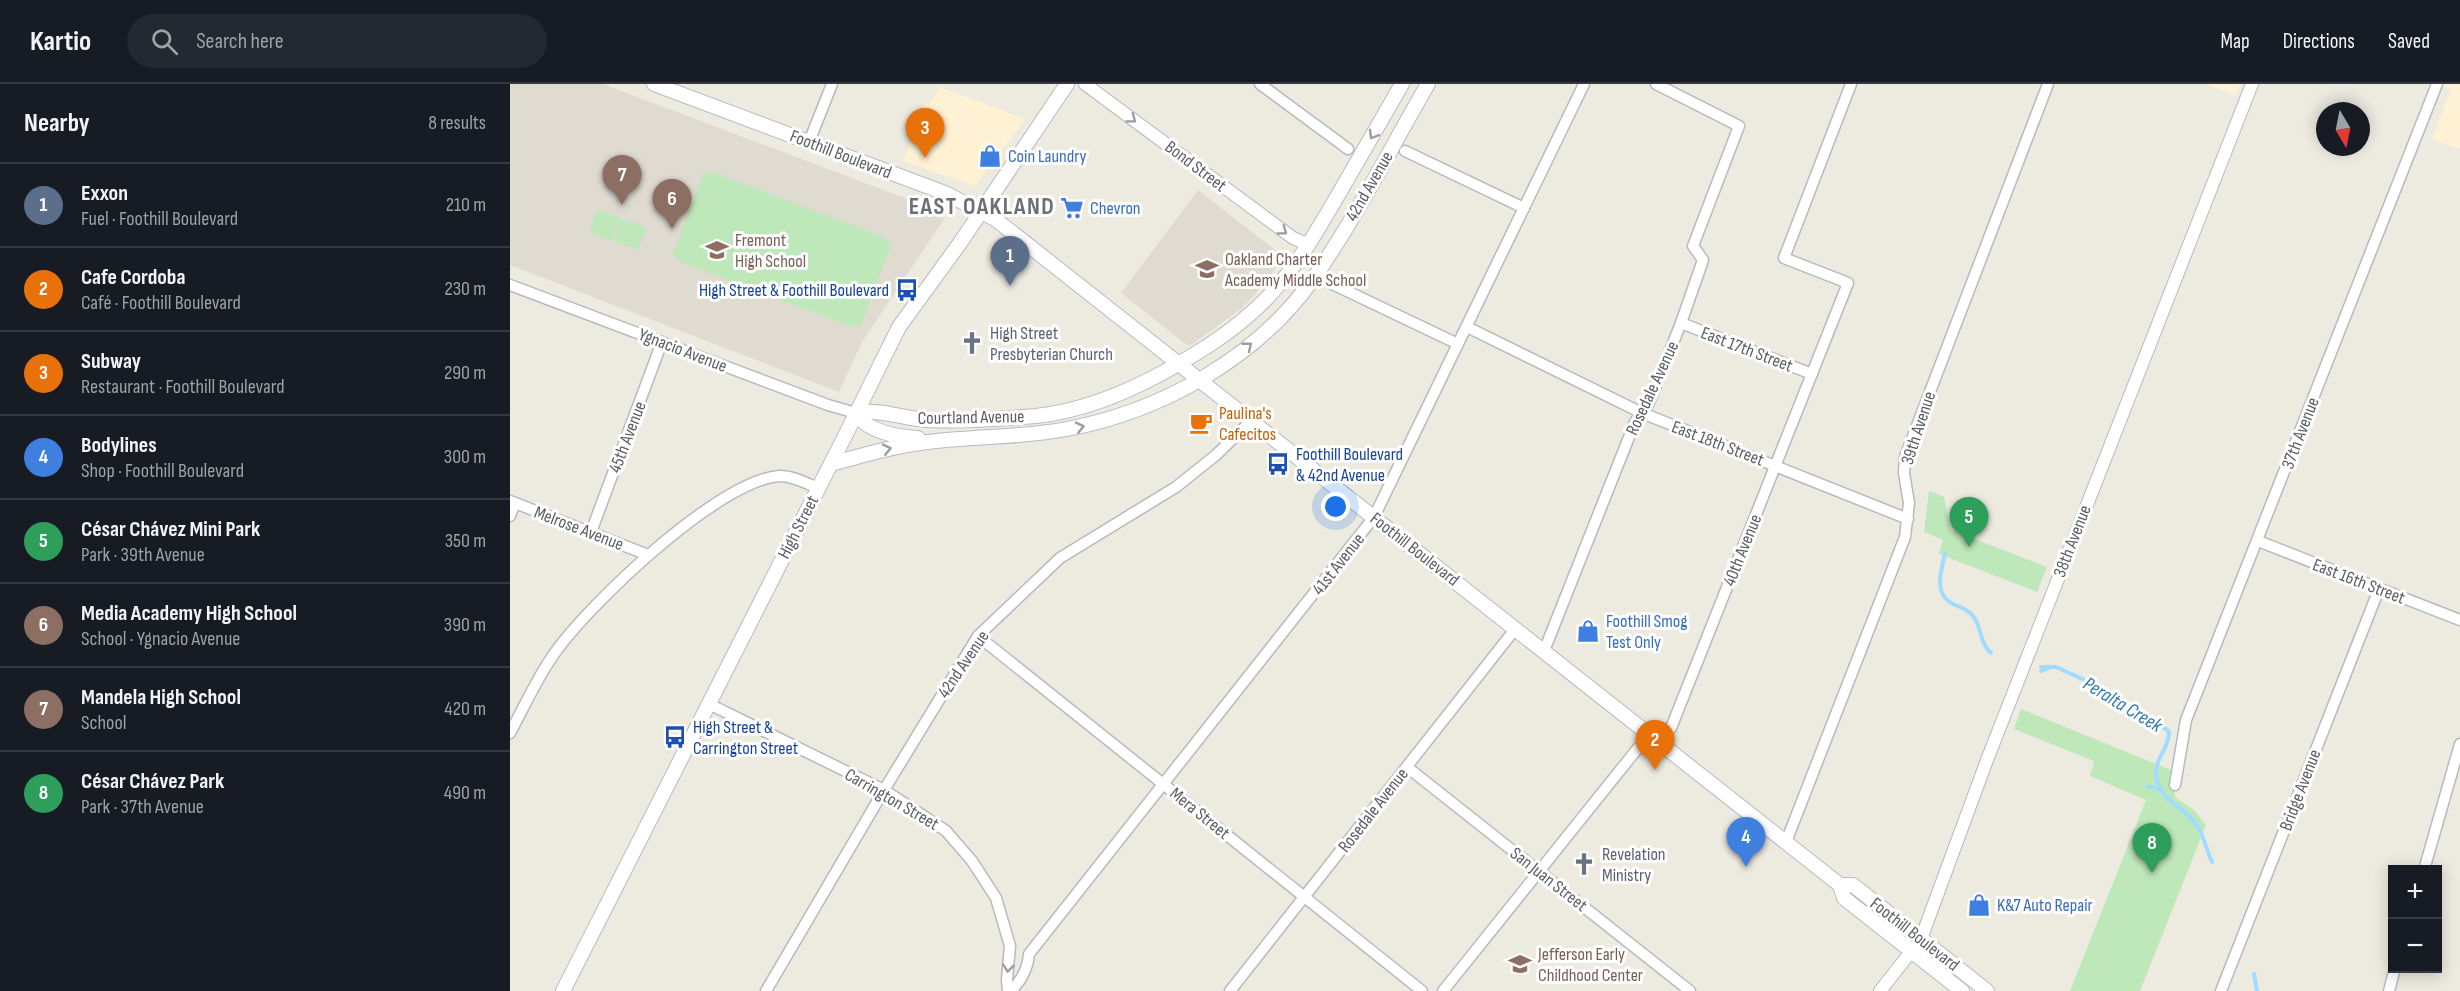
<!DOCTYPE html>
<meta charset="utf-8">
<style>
body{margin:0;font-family:"Sofia Sans Condensed",sans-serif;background:#242831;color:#f1f3f6}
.controls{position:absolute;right:18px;bottom:18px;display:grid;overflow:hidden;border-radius:0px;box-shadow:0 3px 15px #0003}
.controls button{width:54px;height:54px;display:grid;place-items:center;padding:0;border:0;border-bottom:2px solid #363941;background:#171b24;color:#f1f3f6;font:30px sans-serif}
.compass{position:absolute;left:1806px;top:18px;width:54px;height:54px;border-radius:50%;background:#171b24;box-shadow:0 3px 15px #0003;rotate:170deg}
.you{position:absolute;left:826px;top:423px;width:21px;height:21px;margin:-15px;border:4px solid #fff;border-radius:50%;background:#1a73e8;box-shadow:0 0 0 9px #1a73e833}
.badge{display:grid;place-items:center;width:39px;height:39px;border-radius:50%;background:#f4211f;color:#fff;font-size:20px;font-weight:700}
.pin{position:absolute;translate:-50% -50px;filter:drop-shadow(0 2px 3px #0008)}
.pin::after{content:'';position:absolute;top:32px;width:21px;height:18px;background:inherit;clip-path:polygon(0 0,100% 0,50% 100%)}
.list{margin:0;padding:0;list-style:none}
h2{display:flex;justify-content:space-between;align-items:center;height:78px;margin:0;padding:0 24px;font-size:26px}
h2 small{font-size:20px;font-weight:400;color:#9ea1a6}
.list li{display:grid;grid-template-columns:39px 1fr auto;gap:18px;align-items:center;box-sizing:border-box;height:84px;padding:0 24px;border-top:2px solid #363941}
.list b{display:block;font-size:22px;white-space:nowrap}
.list p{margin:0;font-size:20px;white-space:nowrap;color:#9ea1a6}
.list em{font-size:20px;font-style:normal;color:#9ea1a6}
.icon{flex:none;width:33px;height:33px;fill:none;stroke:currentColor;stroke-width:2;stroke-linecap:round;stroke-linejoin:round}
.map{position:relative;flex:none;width:1950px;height:907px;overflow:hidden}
header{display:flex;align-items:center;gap:36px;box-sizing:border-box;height:84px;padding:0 30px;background:#171b24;border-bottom:2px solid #363941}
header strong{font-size:28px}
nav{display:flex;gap:33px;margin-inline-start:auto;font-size:21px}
.search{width:420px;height:54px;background:#242831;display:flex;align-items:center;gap:15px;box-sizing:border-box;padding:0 21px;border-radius:33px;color:#9ea1a6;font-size:22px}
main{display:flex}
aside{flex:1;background:#171b24}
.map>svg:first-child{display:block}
.commercial{fill:#fff2d4}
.education{fill:#e0dbd1}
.green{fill:#bee7ba}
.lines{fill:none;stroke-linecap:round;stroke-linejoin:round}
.stream{stroke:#9fdcff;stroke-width:4}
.minor-casing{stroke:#b6babe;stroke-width:13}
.tertiary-casing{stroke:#b6babe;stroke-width:14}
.secondary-casing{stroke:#b6bbc0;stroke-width:16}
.minor{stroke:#fff;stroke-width:10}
.tertiary{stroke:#fff;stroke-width:12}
.secondary{stroke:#fff;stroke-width:14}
.oneway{stroke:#9b9ea1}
.labels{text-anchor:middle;stroke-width:6;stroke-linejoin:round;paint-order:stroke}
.street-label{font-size:18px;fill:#595e63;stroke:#fff}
.shop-label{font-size:18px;fill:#366cbe;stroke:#fff;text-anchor:start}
.education-label{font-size:18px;fill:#785e54;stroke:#fff;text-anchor:start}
.transit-label{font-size:18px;fill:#164399;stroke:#fff;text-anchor:start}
.worship-label{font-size:18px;fill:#5b616d;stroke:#fff;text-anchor:start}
.food-label{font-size:18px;fill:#c56008;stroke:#fff;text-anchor:start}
.water-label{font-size:20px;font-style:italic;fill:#3479ae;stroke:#fff}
.district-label{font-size:24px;font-weight:bold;letter-spacing:1.5px;fill:#6a7075;stroke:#fff}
</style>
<header>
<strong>Kartio</strong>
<div class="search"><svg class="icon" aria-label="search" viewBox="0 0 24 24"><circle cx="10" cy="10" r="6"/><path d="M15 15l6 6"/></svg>Search here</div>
<nav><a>Map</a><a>Directions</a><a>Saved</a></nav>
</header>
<main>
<aside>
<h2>Nearby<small>8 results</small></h2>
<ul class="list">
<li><span class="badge" style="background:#5c6f8a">1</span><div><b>Exxon</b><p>Fuel · Foothill Boulevard</p></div><em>210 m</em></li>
<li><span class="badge" style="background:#e8710a">2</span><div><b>Cafe Cordoba</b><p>Café · Foothill Boulevard</p></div><em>230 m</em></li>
<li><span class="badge" style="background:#e8710a">3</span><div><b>Subway</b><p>Restaurant · Foothill Boulevard</p></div><em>290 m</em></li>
<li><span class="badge" style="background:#3f7fe0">4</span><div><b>Bodylines</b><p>Shop · Foothill Boulevard</p></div><em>300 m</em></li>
<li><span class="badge" style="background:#2e9e5b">5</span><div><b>César Chávez Mini Park</b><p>Park · 39th Avenue</p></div><em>350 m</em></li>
<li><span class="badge" style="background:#8d6e63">6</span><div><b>Media Academy High School</b><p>School · Ygnacio Avenue</p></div><em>390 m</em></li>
<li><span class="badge" style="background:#8d6e63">7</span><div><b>Mandela High School</b><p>School</p></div><em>420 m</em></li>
<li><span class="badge" style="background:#2e9e5b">8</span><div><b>César Chávez Park</b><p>Park · 37th Avenue</p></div><em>490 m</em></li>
</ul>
</aside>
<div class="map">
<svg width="1950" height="907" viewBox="0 0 1950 907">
<rect width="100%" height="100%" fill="#edeae0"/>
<g class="commercial">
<polygon points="1696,0 1730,0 1726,12"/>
<polygon points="1928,0 1950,0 1950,65 1922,55 1941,6"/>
<polygon points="430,3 515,35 465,102 393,77 415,19 419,20"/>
</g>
<g class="education">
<polygon points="0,0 93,0 413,121 434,135 352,258 329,308 0,181"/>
<polygon points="688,106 773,172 757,197 731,225 681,261 677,261 611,209"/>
</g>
<g class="green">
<polygon points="194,88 201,90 203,88 376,154 375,156 382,159 350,243 343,240 342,243 169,177 169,174 162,172"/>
<polygon points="88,125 112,135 102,157 79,148"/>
<polygon points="113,135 137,144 128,166 104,157"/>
<polygon points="1419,407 1434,413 1441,446 1537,483 1527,508 1429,470 1433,456 1414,448"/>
<polygon points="1511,625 1661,686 1665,713 1684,726 1696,741 1630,907 1560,907 1636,716 1580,692 1584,677 1504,645"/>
</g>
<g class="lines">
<g class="stream">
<path d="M1435 470C1431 487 1423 510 1443 520 1450 523 1458 525 1463 532 1472 543 1469 558 1481 569"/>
<path d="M1531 583H1546L1590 603 1599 613 1651 641 1659 648C1660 663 1644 676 1646 691 1650 720 1675 721 1688 743 1694 754 1697 767 1702 778"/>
<polyline points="1531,587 1539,584"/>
<polyline points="1638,702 1648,705"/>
<polyline points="1744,890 1747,907"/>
</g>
<g class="minor-casing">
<g id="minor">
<polyline points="750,0 838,65"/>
<polyline points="299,58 322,0"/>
<polyline points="895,67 1014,124"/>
<polyline points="818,198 948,260"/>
<polyline points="0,201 318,321 346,329"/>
<polyline points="1171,239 1302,290"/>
<polyline points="957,243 1132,329 1398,435"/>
<polyline points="0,417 138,471"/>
<polyline points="0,432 5,419"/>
<polyline points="81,448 152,258"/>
<polyline points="1748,457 1950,536"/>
<polyline points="468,552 912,907"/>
<polyline points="1034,567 1125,338 1138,321 1171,239 1193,176 1183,162 1229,42 1146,0"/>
<polyline points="199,620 374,706 436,747 462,777 486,814 500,862 497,895 498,907"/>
<path d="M0 649C14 623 27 594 44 570 79 520 210 395 270 392 283 392 296 399 308 404"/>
<polyline points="897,683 1180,907"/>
<polyline points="1665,701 1676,636 1927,0"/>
<polyline points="1276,758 1395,453 1399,419 1394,389 1395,373 1538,0"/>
<polyline points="1914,786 1950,660"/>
<polyline points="256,907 374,706 468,552 550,474 666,403 706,371 742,336"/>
<path d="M501 907C511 897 518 884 519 870L864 433 1074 0"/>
<polyline points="720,907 1006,544"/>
<polyline points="933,907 1128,664 1161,644 1338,199 1274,174 1341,0"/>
<polyline points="1711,907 1869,505"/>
<polyline points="1879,907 1885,884"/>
</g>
</g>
<g class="tertiary-casing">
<g id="tertiary">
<polyline points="575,0 783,154 799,161"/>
<polyline points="1370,907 1411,855 1477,676 1742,0"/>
</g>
</g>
<g class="secondary-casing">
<g id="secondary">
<polyline points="144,0 435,109 485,135 1330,801 1343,801 1477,907"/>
<path d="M346 329C369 324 394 335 417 336 453 338 491 335 526 332 572 327 614 310 654 288 690 268 724 247 754 217 786 185 808 145 831 106 851 71 872 35 892 0"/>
<path d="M346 329C357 348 388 353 408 354"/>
<path d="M321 380C353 371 384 362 418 358 464 352 511 354 557 345 652 327 747 274 803 195 846 134 880 65 918 0"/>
<polyline points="1330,801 1334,814 1452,907"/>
<polyline points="53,907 337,348 389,243 450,159 557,0"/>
</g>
</g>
<use href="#minor" class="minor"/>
<use href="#tertiary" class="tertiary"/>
<use href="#secondary" class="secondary"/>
</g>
<defs><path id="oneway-chevron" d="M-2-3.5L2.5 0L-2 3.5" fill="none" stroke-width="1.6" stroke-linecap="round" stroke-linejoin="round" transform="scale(1.5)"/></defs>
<g class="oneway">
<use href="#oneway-chevron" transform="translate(622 35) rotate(37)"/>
<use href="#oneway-chevron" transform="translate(863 51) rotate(120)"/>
<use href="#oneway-chevron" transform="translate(773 147) rotate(36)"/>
<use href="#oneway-chevron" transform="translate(738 262) rotate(-39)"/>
<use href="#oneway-chevron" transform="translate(570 343) rotate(-13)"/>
<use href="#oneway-chevron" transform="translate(377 365) rotate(-13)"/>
<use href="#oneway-chevron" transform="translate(498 884) rotate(96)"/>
</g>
<defs>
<g id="shop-bare" transform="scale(1.8)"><path d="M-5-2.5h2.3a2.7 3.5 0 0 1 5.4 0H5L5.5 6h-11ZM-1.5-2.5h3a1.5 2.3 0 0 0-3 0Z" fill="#3f7fe0" stroke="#fff" stroke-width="2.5" paint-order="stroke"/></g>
<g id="supermarket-bare" transform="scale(1.8)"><path d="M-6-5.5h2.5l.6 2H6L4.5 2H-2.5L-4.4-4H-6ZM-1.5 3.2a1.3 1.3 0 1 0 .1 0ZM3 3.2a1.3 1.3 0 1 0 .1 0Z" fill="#3f7fe0" stroke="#fff" stroke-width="2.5" paint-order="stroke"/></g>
<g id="school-bare" transform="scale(1.8)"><path d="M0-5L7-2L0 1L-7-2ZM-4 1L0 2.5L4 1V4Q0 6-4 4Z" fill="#8d6e63" stroke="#fff" stroke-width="2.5" paint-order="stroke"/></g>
<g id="bus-bare" transform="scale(1.8)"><path d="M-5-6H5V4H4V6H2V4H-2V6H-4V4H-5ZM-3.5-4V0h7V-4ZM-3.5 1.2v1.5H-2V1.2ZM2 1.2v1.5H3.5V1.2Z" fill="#1a4fb4" stroke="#fff" stroke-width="2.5" paint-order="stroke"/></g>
<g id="church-bare" transform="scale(1.8)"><path d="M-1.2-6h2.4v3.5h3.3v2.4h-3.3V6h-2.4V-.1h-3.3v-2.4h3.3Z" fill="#6b7280" stroke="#fff" stroke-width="2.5" paint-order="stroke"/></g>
<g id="cafe-bare" transform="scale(1.8)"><path d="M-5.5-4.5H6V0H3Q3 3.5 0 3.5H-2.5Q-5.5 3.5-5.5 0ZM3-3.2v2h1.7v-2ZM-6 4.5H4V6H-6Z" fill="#e8710a" stroke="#fff" stroke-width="2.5" paint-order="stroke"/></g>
</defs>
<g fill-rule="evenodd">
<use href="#shop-bare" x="480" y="72"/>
<use href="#supermarket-bare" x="562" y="124"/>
<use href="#school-bare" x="207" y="166"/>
<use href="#school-bare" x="697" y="185"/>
<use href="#bus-bare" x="397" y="206"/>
<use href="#church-bare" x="462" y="259"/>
<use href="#cafe-bare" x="691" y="339"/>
<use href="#bus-bare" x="768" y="380"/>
<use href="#shop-bare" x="1078" y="547"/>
<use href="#bus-bare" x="165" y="653"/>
<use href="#church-bare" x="1074" y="780"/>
<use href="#shop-bare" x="1469" y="821"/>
<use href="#school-bare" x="1010" y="880"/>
</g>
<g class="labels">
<g class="street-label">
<text transform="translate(331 70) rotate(21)" y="6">Foothill Boulevard</text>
<text transform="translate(686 82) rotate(37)" y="6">Bond Street</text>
<text transform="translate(859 102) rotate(-60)" y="6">42nd Avenue</text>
<text transform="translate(1237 265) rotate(21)" y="6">East 17th Street</text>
<text transform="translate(173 266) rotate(21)" y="6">Ygnacio Avenue</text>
<text transform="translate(1142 304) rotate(-65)" y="6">Rosedale Avenue</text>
<text transform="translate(461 333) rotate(-1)" y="6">Courtland Avenue</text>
<text transform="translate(1408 344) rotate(-72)" y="6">39th Avenue</text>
<text transform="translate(1790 349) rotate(-69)" y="6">37th Avenue</text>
<text transform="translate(117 353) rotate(-69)" y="6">45th Avenue</text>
<text transform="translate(1208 359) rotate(21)" y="6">East 18th Street</text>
<text transform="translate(288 443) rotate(-63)" y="6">High Street</text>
<text transform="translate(69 444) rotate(21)" y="6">Melrose Avenue</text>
<text transform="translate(1562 457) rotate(-69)" y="6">38th Avenue</text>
<text transform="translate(905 465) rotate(38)" y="6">Foothill Boulevard</text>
<text transform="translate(1232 466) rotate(-68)" y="6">40th Avenue</text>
<text transform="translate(828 480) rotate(-52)" y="6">41st Avenue</text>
<text transform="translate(1849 497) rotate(21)" y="6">East 16th Street</text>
<text transform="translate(453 580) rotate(-56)" y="6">42nd Avenue</text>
<text transform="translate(1790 706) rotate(-69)" y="6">Bridge Avenue</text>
<text transform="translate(382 715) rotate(30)" y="6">Carrington Street</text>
<text transform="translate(863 726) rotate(-52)" y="6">Rosedale Avenue</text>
<text transform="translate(690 729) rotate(39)" y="6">Mera Street</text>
<text transform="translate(1039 795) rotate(38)" y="6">San Juan Street</text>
<text transform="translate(1405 850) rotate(38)" y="6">Foothill Boulevard</text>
</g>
<g class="shop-label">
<text x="498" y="78">Coin Laundry</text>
<text x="580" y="130">Chevron</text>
<text x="1096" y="543">Foothill Smog<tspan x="1096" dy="21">Test Only</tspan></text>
<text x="1487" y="827">K&amp;7 Auto Repair</text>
</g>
<g class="education-label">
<text x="225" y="162">Fremont<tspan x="225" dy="21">High School</tspan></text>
<text x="715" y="181">Oakland Charter<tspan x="715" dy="21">Academy Middle School</tspan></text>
<text x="1028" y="876">Jefferson Early<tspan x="1028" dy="21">Childhood Center</tspan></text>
</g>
<g class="transit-label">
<text x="379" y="212" text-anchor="end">High Street &amp; Foothill Boulevard</text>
<text x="786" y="376">Foothill Boulevard<tspan x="786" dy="21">&amp; 42nd Avenue</tspan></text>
<text x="183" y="649">High Street &amp;<tspan x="183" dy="21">Carrington Street</tspan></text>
</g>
<g class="worship-label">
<text x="480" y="255">High Street<tspan x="480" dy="21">Presbyterian Church</tspan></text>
<text x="1092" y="776">Revelation<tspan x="1092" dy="21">Ministry</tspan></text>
</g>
<g class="food-label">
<text x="709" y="335">Paulina's<tspan x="709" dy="21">Cafecitos</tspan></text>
</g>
<g class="water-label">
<text transform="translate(1613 620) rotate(31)" y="7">Peralta Creek</text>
</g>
<g class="district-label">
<text x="472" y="130">EAST OAKLAND</text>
</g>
</g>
</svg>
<div class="controls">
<button>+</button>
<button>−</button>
</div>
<svg class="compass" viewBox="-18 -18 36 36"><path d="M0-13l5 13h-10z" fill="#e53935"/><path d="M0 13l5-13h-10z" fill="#9ea1a6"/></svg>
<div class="you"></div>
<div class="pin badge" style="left:500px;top:202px;background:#5c6f8a">1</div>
<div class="pin badge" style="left:1145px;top:686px;background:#e8710a">2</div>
<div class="pin badge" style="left:415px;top:74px;background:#e8710a">3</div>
<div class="pin badge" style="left:1236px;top:783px;background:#3f7fe0">4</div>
<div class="pin badge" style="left:1459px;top:463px;background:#2e9e5b">5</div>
<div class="pin badge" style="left:162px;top:145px;background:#8d6e63">6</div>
<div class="pin badge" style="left:112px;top:121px;background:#8d6e63">7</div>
<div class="pin badge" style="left:1642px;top:789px;background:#2e9e5b">8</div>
</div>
</main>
